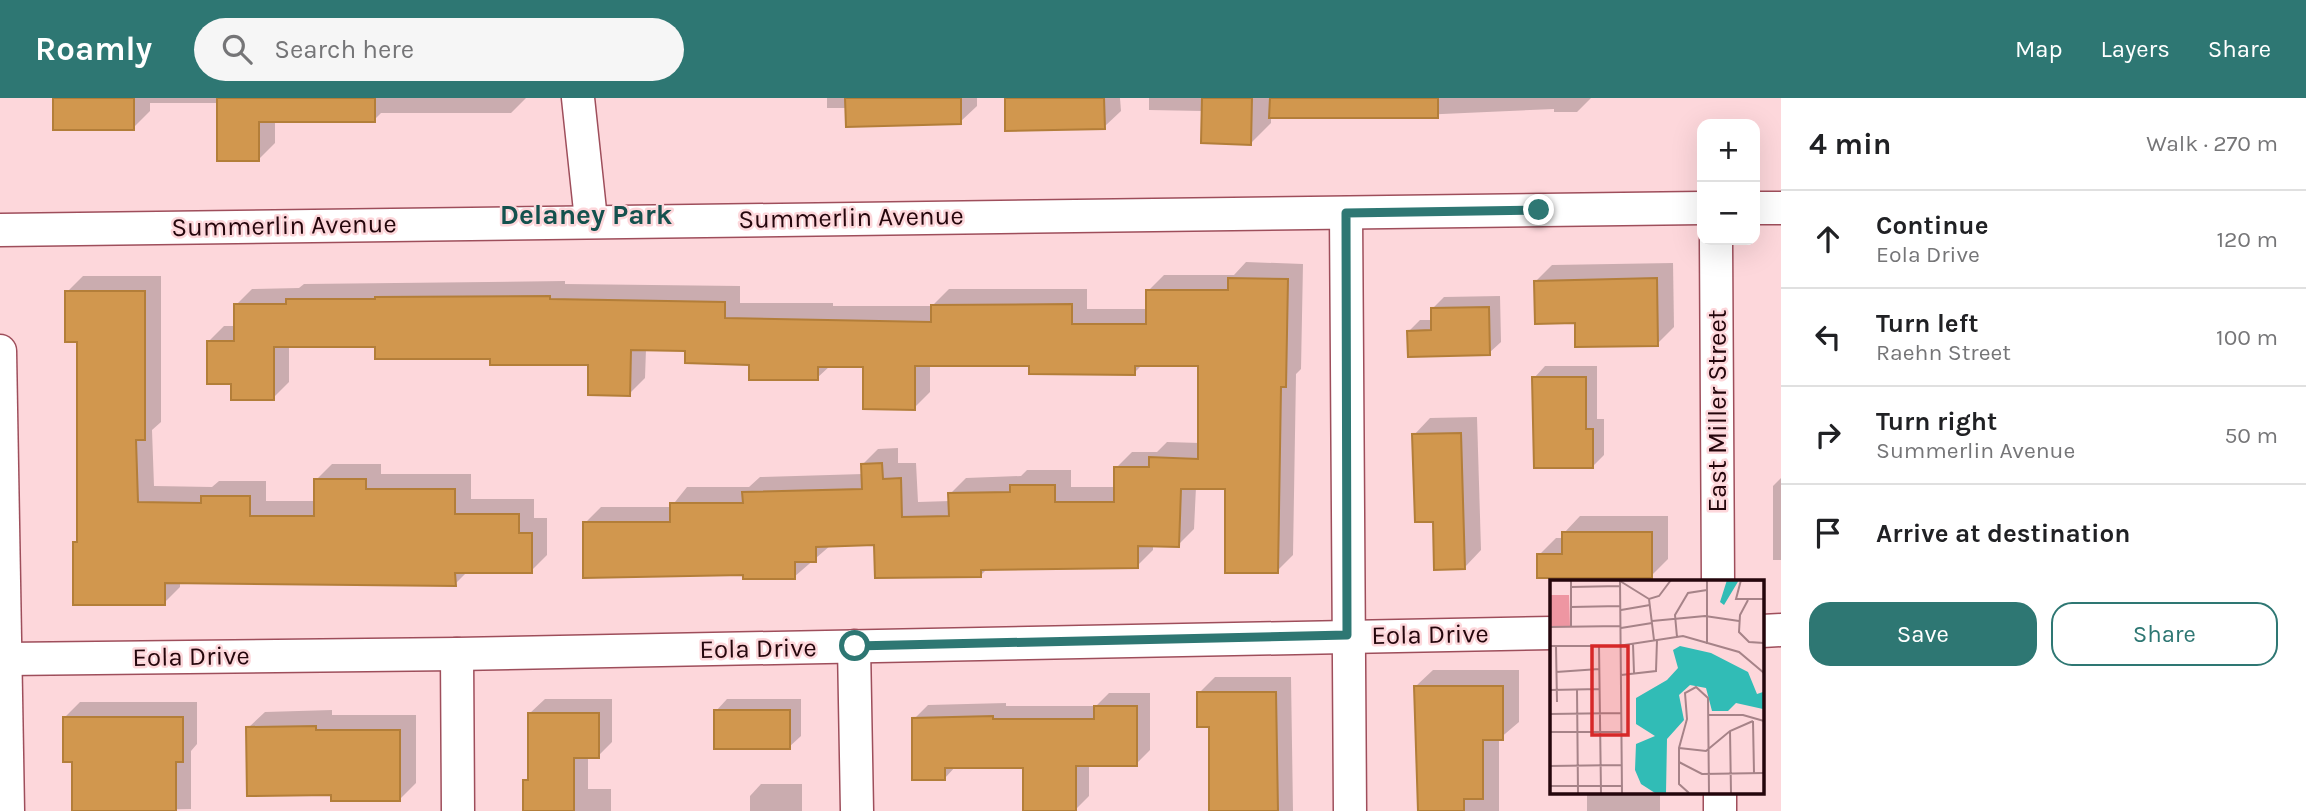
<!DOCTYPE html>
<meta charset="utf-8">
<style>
body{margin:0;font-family:Karla,sans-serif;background:#f6f6f6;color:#202124}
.controls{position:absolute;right:21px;top:21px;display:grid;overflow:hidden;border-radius:14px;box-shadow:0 7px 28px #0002}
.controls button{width:63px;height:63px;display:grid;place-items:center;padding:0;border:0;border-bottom:2px solid #e0e0e0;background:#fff;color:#202124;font:35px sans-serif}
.stop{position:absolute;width:21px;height:21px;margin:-16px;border:5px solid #2e7773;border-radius:50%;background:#fff}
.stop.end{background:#2e7773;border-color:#fff;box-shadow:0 2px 7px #0008}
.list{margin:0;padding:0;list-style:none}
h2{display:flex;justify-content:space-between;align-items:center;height:91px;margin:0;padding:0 28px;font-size:30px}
h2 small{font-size:23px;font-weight:400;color:#757577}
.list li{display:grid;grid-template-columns:46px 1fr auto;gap:21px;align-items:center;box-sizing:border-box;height:98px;padding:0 28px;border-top:2px solid #e0e0e0}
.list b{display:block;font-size:26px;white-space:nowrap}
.list p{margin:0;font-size:23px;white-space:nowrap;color:#757577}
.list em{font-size:23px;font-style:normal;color:#757577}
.actions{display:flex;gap:14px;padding:21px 28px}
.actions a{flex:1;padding:16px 0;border:2px solid #2e7773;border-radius:21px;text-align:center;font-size:24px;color:#2e7773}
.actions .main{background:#2e7773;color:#fff}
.icon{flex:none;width:38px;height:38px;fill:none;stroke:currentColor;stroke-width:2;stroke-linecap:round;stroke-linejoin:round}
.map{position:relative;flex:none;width:1781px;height:713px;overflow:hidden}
header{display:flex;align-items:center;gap:42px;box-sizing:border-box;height:98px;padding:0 35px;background:#2e7773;color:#fff}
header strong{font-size:33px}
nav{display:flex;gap:38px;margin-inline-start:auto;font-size:24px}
.search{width:490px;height:63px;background:#f6f6f6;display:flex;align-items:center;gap:18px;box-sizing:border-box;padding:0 24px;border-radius:38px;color:#757577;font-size:26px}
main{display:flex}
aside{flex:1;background:#fff}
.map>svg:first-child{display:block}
.shadow{fill:#0003}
.building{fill:#d1974e;stroke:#b37e39;stroke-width:2}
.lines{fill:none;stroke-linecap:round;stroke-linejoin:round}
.minor-casing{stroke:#9e4e5b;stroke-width:35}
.minor{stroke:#fff;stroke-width:32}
.route{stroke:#2e7773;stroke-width:9}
.labels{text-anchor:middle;stroke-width:5;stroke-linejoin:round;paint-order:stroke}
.street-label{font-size:26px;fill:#24060c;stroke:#fdd7db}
.neighbourhood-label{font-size:28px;font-weight:bold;fill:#14514e;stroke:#fdd7db}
.inset-road{fill:none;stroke:#a68388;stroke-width:2}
.view{fill:#d62828;fill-opacity:0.15;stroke:#d62828;stroke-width:3.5}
.inset-edge{fill:none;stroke:#24060c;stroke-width:3.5}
</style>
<header>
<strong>Roamly</strong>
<div class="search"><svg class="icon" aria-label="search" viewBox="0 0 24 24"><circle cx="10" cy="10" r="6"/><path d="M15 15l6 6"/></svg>Search here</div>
<nav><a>Map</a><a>Layers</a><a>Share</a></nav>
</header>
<main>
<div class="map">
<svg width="1781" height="713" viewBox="0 0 1781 713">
<rect width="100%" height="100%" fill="#fdd7db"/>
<g class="shadow">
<polygon points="55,0 526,0 511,15 381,15 374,22 275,22 275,45 259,61 219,5 150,5 150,13 133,30"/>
<polygon points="827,0 977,0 977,8 960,24 847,10 827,10"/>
<polygon points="1007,0 1120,0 1121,13 1104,29"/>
<polygon points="1149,0 1591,0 1577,14 1554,14 1554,11 1353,20 1271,18 1271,25 1251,45 1203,13 1149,12"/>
<polygon points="1246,164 1303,166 1301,271 1296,276 1293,457 1277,473 1226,389 1196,389 1194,431 1178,447 1153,447 1153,452 1137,468 988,470 981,477 875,445 831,447 794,479 745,476 585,425 601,409 671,409 687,389 749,389 760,379 863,376 862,367 878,351 898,350 898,365 916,365 918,404 950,403 950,396 966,380 1021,378 1027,372 1071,372 1071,389 1116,389 1116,370 1132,354 1157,354 1167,344 1200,345 1200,266 1143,266 1134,275 1031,266 930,266 930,294 914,310 865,268 830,268 817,280 686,251 646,251 645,280 629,296 590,265 376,247 289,247 289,284 273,300 233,285 208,244 224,228 236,228 236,207 252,191 299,190 304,186 565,183 565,186 740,188 740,205 833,205 833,208 932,208 949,191 1087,191 1087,211 1148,211 1148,193 1164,177 1234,177"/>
<polygon points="1673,165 1674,229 1657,246 1576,223 1535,184 1552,167"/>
<polygon points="83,178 161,178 161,324 152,332 154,388 212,389 219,383 266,383 266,403 316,403 316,382 332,366 381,366 381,376 471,376 471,401 534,401 534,420 547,420 547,457 531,473 468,473 455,486 180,484 180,489 164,505 75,444 79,440 79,242 67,194"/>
<polygon points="1500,198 1501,244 1489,255 1409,233 1420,222 1433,222 1432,211 1444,199"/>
<polygon points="1545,268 1597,268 1597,321 1604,321 1604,357 1592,369 1534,280"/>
<polygon points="1477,319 1481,452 1465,469 1435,422 1414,337 1430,320"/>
<polygon points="1781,380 1781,462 1773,462 1773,388"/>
<polygon points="1580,418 1668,418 1668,461 1651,478 1539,457 1556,440 1564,440 1564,435"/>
<polygon points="1433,572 1519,572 1519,624 1499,641 1499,713 1418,713 1416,588"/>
<polygon points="1215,579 1291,579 1293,713 1211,713 1211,627 1199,595"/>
<polygon points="1109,595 1150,595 1150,652 1136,666 1089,666 1089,698 1075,712 1025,713 1025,668 956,668 945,680 914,621 928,607 1006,605 1006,608 1096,608"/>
<polygon points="545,601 612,601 612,644 598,658 588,658 588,691 611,691 611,713 525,713 525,683 530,677 530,615"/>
<polygon points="727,601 801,601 801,638 789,649 716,613"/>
<polygon points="80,604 197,604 197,646 191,653 191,711 73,713 73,662 65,619"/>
<polygon points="332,612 332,617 416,617 416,685 399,702 333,695 248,630 265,614"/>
<polygon points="761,686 802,686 802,713 750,713 750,698"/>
<rect x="1587" y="694" width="73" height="19"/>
</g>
<g class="building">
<rect x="53" y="0" width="81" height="32"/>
<polygon points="217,0 375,0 375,24 259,24 259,63 217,63"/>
<polygon points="845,0 961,0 961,26 846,29"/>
<polygon points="1005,0 1104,0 1105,31 1005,33"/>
<polygon points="1202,0 1252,0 1251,47 1201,45"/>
<polygon points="1270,0 1438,0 1438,20 1269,20"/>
<polygon points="1228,180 1288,181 1286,289 1281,289 1278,475 1225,475 1225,391 1181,391 1179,449 1138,448 1138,470 981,472 981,479 875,480 874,447 816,449 816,464 795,464 795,481 743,481 743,477 583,480 583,424 670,424 670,405 743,405 742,394 862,391 861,366 882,365 883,381 901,380 902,419 949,418 948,395 1010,394 1010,387 1055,387 1055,404 1114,404 1114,369 1149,369 1149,359 1198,361 1198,268 1135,268 1135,277 1029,276 1029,268 915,268 915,312 863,311 863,269 818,269 818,282 749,282 749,267 685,265 685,253 631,252 630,298 588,297 588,267 490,267 490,261 375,261 375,249 274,249 274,302 231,302 231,286 207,286 207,243 234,243 234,206 286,206 286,201 375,201 375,199 550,198 550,201 725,204 725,220 931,224 931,207 1072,206 1072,226 1146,226 1146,192 1228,192"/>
<polygon points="1657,180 1658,248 1575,249 1575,225 1535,226 1534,183"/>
<polygon points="65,193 145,193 145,342 136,342 138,404 201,405 201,398 250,398 250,418 314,418 314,381 366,381 366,391 455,391 455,416 519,416 519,435 532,435 532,475 455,475 456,488 165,485 165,507 73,507 73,444 77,444 77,244 65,244"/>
<polygon points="1489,209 1490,257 1408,259 1407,233 1431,232 1431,210"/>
<polygon points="1532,279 1586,279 1586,331 1593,331 1593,370 1534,370"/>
<polygon points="1461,335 1465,471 1434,472 1433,424 1415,424 1412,336"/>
<polygon points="1562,434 1652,434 1652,480 1537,480 1537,456 1562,456"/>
<polygon points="1414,588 1503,588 1503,642 1483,642 1483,701 1464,701 1464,713 1418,713"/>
<polygon points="1197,594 1276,594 1278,713 1209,713 1209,629 1197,629"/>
<polygon points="1094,608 1137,608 1137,668 1076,668 1076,713 1023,713 1023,670 945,670 945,682 912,682 912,620 993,618 993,621 1094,621"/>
<rect x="714" y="612" width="76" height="39"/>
<polygon points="528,615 599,615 599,660 574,660 574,713 523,713 523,682 528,682"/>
<polygon points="63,619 183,619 183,664 176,664 176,713 72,713 72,664 63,664"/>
<polygon points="316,628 316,632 400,632 400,703 331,703 331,697 247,698 246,629"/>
</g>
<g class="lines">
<g class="minor-casing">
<g id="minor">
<polyline points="578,0 591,122"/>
<polyline points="1755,110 1781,110"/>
<polyline points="1346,115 1350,713"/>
<polyline points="0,132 1702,110"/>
<polyline points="1716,142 1718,484"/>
<polyline points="0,253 8,713"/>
<polyline points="1762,533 1781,532"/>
<polyline points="854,548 857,713"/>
<polyline points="457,556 458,713"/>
<polyline points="6,561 457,556 1552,535"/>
<polyline points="1720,694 1720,713"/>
</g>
</g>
<use href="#minor" class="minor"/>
</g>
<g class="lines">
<polyline class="route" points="855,548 1347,537 1346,115 1539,112"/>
</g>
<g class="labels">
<g class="street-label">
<text transform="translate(851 119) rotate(-1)" y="9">Summerlin Avenue</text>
<text transform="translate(284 127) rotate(-1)" y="9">Summerlin Avenue</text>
<text transform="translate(1717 313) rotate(-90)" y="9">East Miller Street</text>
<text transform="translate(1430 536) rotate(-1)" y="9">Eola Drive</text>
<text transform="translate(758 550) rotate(-1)" y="9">Eola Drive</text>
<text transform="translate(191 558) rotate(-1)" y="9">Eola Drive</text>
</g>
<g class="neighbourhood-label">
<text x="586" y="126">Delaney Park</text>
</g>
</g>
<g transform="translate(1550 482)">
<rect width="214" height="214" fill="#fdd7db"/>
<path d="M0 15H19L20 46H0Z" fill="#ee96a2"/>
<path d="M177 0H189L174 25 170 22ZM130 66 161 73 198 92 207 114 213 112V129L186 123 178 131H162L156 108 140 105 129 115 134 140 117 159 116 213H105L91 204 85 190 86 164 105 156 86 144V118L117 100 128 88 123 70Z" fill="#31bcb6"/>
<path class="inset-road" d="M21 0V46M70 0 72 213M157 0V64M191 0 186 19H214M70 1 99 19 109 16 121 0M191 1H214M21 7 70 6M99 19 104 60M198 20 190 35 189 52 199 62 214 63M21 27 70 26M71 30 100 25M102 41 155 36 189 41M0 47 71 46M71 48 102 43M127 57 125 35 138 13 157 10M83 64 84 93M0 66H68L133 56 189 72 214 93M6 66 7 122M49 66 51 213M6 92 49 89M71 95 106 91 107 60M27 109 28 213M0 110 50 109M0 134 71 133M158 135H193L214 141M203 141 204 193M180 151 181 213M0 152H72M129 168 156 171 180 151 203 141M129 182 152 194 214 193M0 186 72 185M0 206H72M139 213 129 204V168L137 139 135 113 146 107 158 118 159 213"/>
<path class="view" d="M42 66H78V155H42Z"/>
<rect width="214" height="214" class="inset-edge"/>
</g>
</svg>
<div class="controls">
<button>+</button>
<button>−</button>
</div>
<div class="stop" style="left:855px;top:548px"></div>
<div class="stop end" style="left:1539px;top:112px"></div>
</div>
<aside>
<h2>4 min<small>Walk · 270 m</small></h2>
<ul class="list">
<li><svg class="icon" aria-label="ahead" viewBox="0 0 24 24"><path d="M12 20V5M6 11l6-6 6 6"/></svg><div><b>Continue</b><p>Eola Drive</p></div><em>120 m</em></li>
<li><svg class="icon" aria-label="left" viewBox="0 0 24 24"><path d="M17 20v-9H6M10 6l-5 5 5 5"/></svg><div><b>Turn left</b><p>Raehn Street</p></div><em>100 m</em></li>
<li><svg class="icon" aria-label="right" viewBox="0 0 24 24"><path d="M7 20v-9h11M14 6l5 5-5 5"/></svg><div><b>Turn right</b><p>Summerlin Avenue</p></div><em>50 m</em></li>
<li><svg class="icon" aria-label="arrive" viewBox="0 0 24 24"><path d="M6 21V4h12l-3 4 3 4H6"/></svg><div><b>Arrive at destination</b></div></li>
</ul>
<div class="actions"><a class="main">Save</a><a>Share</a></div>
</aside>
</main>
